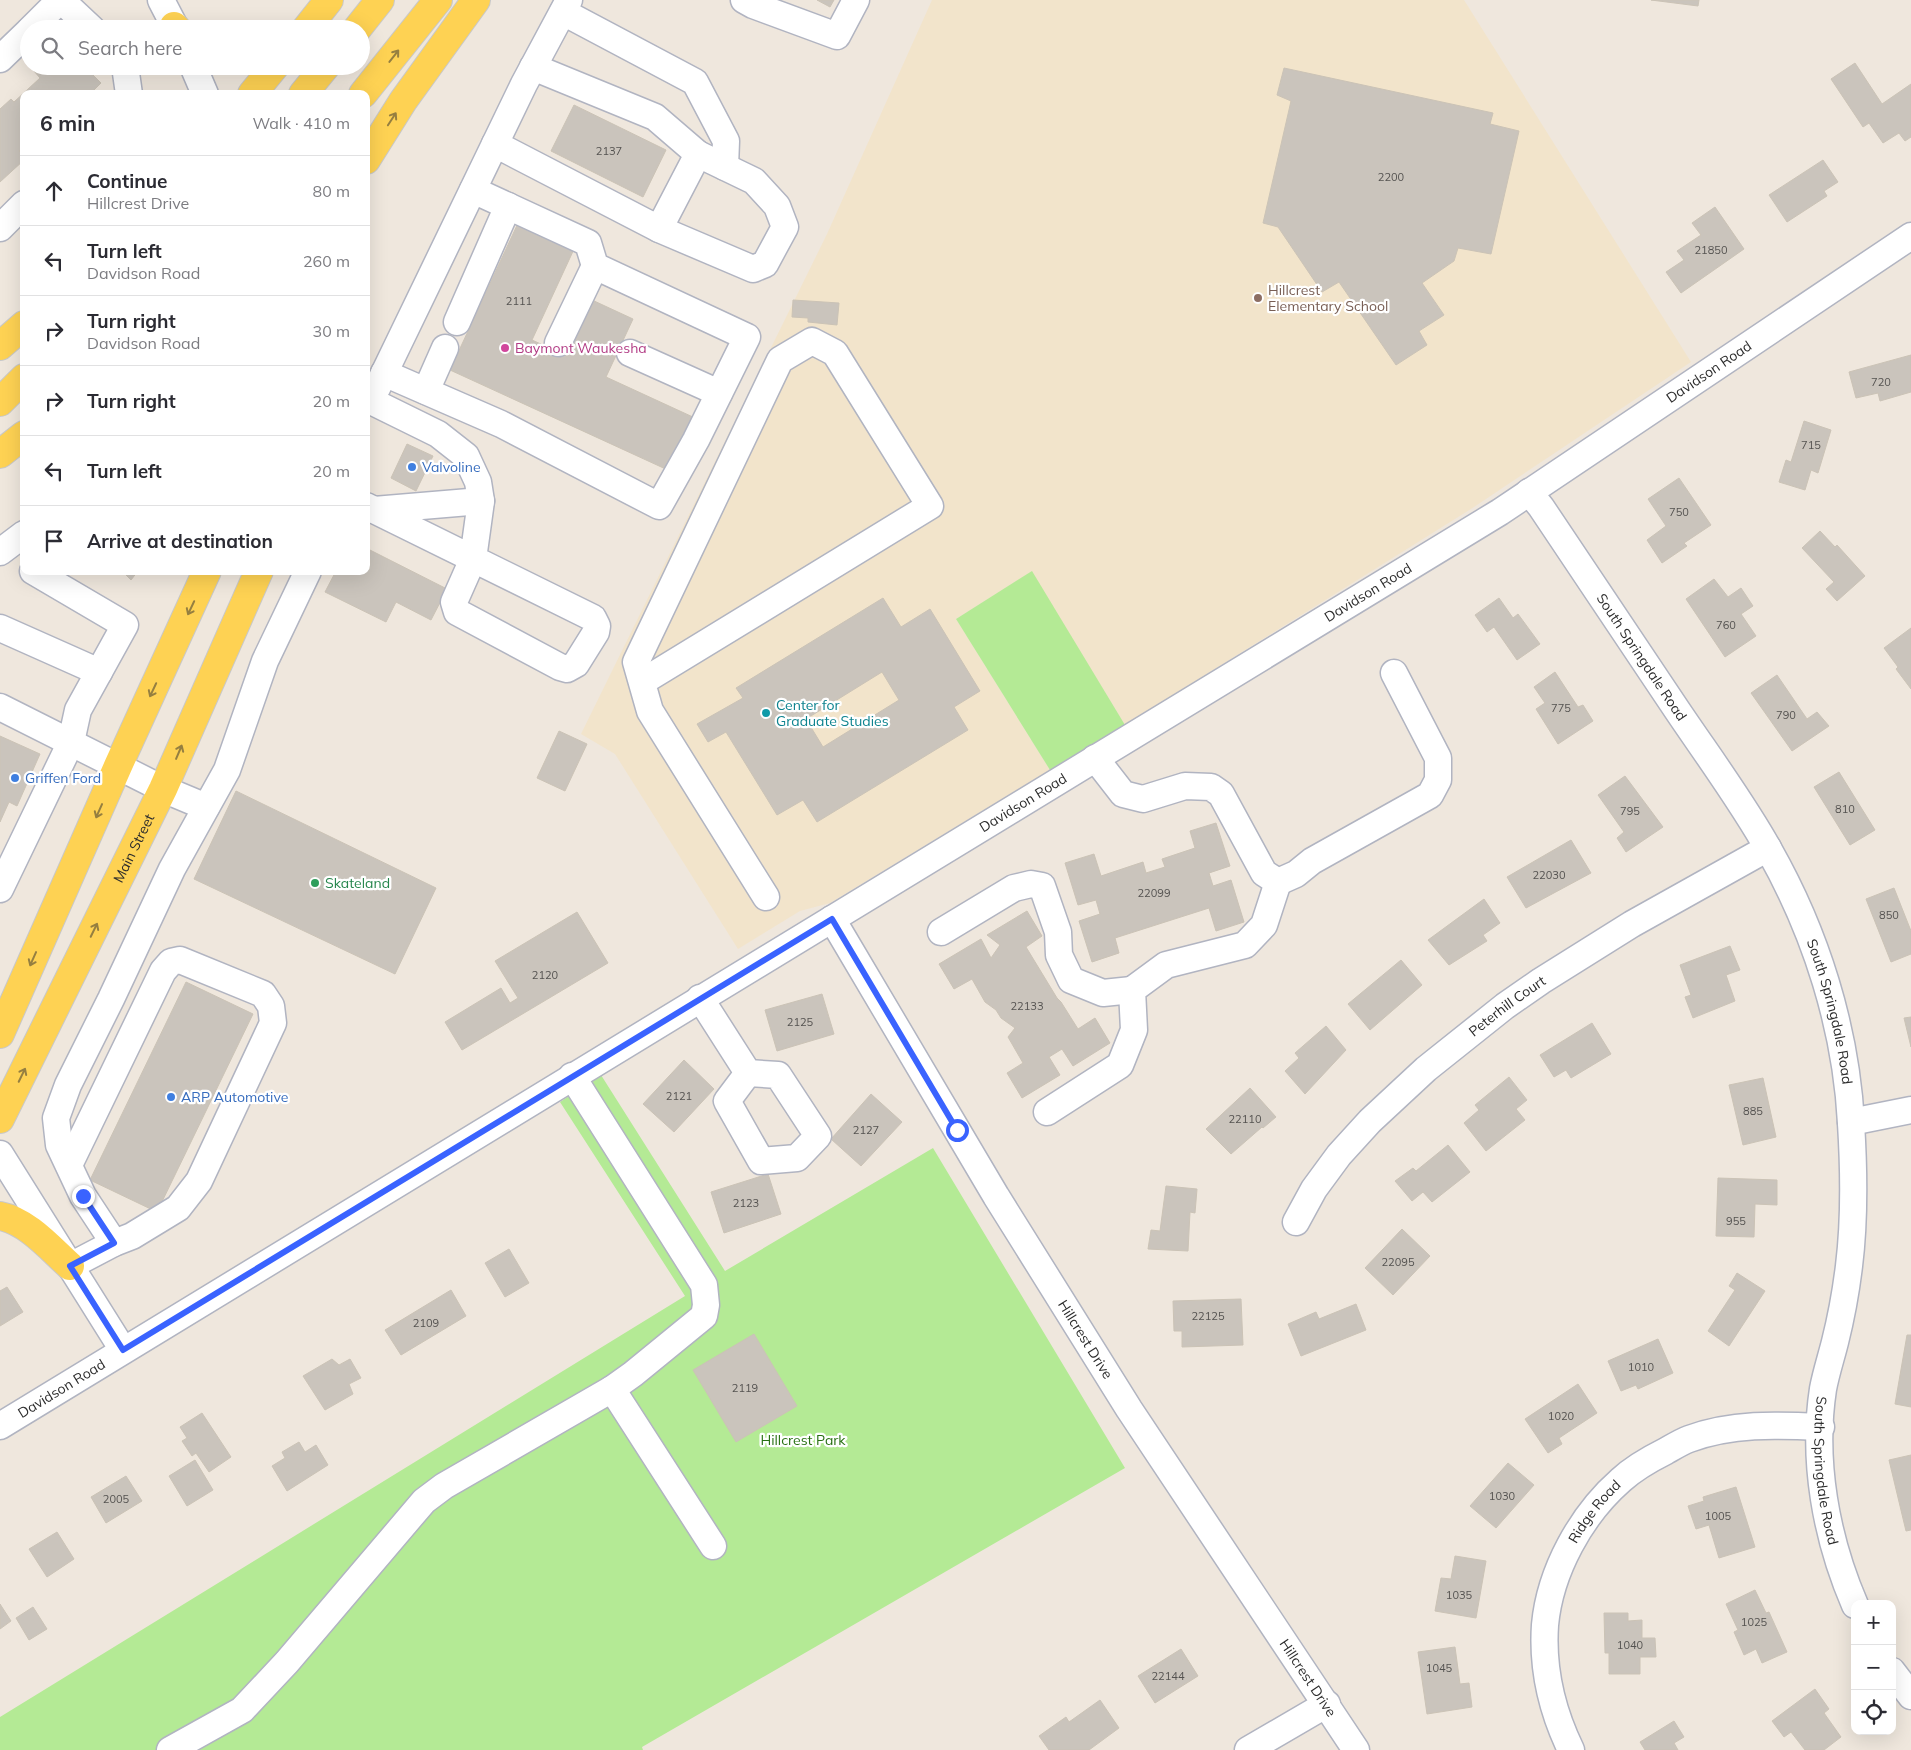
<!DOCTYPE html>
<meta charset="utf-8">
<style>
body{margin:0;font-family:Mulish,sans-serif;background:#f2f2f3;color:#2b2b33}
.controls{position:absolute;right:15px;bottom:15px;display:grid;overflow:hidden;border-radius:10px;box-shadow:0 5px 20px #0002}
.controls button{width:45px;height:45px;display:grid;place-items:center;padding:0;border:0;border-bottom:1px solid #e1e1e2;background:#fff;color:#2b2b33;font:25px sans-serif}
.stop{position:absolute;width:15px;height:15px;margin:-11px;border:4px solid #3a63ff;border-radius:50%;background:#fff}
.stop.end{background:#3a63ff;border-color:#fff;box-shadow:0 1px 5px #0008}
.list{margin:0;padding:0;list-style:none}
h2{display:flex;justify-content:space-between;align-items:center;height:65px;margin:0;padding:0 20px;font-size:21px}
h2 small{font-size:16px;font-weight:400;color:#7c7c81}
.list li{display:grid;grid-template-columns:32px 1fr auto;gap:15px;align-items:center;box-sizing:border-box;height:70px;padding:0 20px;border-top:1px solid #e1e1e2}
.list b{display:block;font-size:19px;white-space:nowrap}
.list p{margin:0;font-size:16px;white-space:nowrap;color:#7c7c81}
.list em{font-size:16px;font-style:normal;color:#7c7c81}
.icon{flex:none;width:28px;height:28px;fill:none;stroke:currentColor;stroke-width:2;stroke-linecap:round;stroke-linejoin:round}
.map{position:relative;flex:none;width:1911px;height:1750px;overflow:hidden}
.search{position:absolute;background:#fff;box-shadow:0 5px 20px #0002;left:20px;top:20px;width:350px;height:55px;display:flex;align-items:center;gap:12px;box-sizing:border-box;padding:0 18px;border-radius:28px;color:#7c7c81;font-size:19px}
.panel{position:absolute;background:#fff;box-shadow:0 5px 20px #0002;left:20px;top:90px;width:350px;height:485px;border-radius:10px}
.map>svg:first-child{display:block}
.education{fill:#f2e4cb}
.green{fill:#b4ea95}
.building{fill:#cac4bc;stroke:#cbc3b6;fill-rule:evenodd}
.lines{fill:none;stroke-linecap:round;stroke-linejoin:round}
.minor-casing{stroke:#b1b4c1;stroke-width:29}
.major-casing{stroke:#c8c8c8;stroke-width:30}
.minor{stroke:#fff;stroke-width:26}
.major{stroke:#fed253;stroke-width:28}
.oneway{stroke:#957f40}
.route{stroke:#3a63ff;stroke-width:6}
.education-dot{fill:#8d6e63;stroke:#fff;stroke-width:2}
.hotel-dot{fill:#d1479c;stroke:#fff;stroke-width:2}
.shop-dot{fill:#3f7fe0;stroke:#fff;stroke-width:2}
.culture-dot{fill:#0f9aa8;stroke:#fff;stroke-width:2}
.leisure-dot{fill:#2e9e5b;stroke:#fff;stroke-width:2}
.labels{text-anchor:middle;stroke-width:4.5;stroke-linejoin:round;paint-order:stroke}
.number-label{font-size:11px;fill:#545250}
.education-label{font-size:14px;fill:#785e54;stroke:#fff;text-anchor:start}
.hotel-label{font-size:14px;fill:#b23c85;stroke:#fff;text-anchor:start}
.street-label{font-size:14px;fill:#2c2c2c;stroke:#fff}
.shop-label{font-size:14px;fill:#366cbe;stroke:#fff;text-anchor:start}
.culture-label{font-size:14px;fill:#0d838f;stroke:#fff;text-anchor:start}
.leisure-label{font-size:14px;fill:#27864d;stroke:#fff;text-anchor:start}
.park-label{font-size:14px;fill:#297114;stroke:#fff}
</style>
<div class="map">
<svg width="1911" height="1750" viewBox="0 0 1911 1750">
<rect width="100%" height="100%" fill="#efe7dd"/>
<polygon class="education" points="932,0 1464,0 1691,362 1471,509 1125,725 1031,572 956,619 1050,770 830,903 800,911 738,949 615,754 581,734 827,234"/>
<g class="green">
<polygon points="1032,571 1125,725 1050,770 956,619"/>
<polygon points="601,1075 725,1271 933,1148 1125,1468 642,1747 643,1750 0,1750 0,1717 685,1296 560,1102"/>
</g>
<g class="building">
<polygon points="817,0 834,0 830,7"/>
<polygon points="1651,0 1699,0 1698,6"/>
<polygon points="1855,63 1882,104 1911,84 1911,137 1905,141 1899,133 1883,143 1869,123 1863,127 1831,79"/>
<polygon points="40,66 101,66 92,74 101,83 90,94 24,94 24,146 19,151 24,156 24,160 0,182 0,109 11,99 14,102 40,78 34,71"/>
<polygon points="1284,68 1493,113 1490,124 1519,131 1491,254 1458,248 1454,261 1422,283 1444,315 1419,331 1427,345 1396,365 1339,282 1322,292 1278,227 1263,223 1291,101 1277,95"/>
<polygon points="574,105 666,150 643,197 551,151"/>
<polygon points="1823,160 1838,182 1824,191 1827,196 1787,222 1769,195"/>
<polygon points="1715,207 1744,249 1681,293 1666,272 1684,260 1677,251 1701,235 1692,223"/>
<polygon points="519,221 575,247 532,340 567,356 592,300 633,319 606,377 695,418 670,471 450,370"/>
<polygon points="793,300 839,303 837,325 808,322 808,318 792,317"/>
<polygon points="1911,355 1911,392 1880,401 1878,393 1856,398 1849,372"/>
<polygon points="1804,421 1831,430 1818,473 1811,470 1805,490 1779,482 1786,460 1791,462"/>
<polygon points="407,444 433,456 416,491 391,478"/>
<polygon points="1679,478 1711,525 1684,543 1687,546 1662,563 1647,540 1666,526 1648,499"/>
<polygon points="1820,531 1835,547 1837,545 1865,576 1837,601 1826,589 1834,582 1802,548"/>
<polygon points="366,548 447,589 431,620 396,602 386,622 325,592 336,571 366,571"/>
<polygon points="122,571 138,571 131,580"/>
<polygon points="1714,579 1728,597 1741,588 1753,606 1741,614 1756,636 1725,657 1686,599"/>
<path d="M883 598 901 627 930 609 980 691 954 707 968 730 817 822 803 800 777 815 726 732 708 742 697 724 743 698 736 688ZM882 672 899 700 823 747 806 719Z"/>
<polygon points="1499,598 1513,618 1518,614 1540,644 1517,660 1494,627 1487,632 1475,615"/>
<polygon points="1911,628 1911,689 1896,669 1898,667 1884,648"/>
<polygon points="1555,672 1578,707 1583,705 1593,721 1558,744 1536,709 1545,703 1534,687"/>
<polygon points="1777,675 1807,719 1817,712 1829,726 1792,751 1751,693"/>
<polygon points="559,731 587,744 565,791 537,778"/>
<polygon points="0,736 40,754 17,806 9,802 0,822"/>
<polygon points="1839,772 1875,830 1850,845 1814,787"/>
<polygon points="1625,776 1663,827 1626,852 1617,838 1624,832 1598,795"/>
<polygon points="236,791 436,888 395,974 194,879"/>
<polygon points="1216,823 1230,866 1209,873 1213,886 1231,880 1244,922 1216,931 1209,908 1115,938 1119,953 1092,962 1079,921 1100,914 1096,900 1078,905 1065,863 1094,854 1101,876 1143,862 1146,873 1165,867 1162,859 1195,848 1190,831"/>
<polygon points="1571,840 1591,873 1526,908 1507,877"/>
<polygon points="1894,888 1911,931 1911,954 1891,962 1866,899"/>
<polygon points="1484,899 1500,923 1483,935 1487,941 1449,965 1428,940"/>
<polygon points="1027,911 1042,936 1026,947 1057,998 1061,1002 1078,1029 1095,1018 1110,1043 1073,1066 1062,1049 1049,1057 1060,1075 1022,1098 1007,1073 1023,1063 1008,1037 1015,1028 1001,1018 996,1010 985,1002 972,979 954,989 939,964 981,939 991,958 1000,945 987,935"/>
<polygon points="577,912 608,963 462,1050 445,1022 501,988 510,1003 518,998 495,961"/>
<polygon points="1730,946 1740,970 1726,975 1735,1001 1693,1018 1685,997 1691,995 1680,965"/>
<polygon points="1401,960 1422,985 1370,1030 1348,1004"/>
<polygon points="186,982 253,1014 157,1212 90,1180"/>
<polygon points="822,994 834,1034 777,1051 765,1010"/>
<polygon points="1911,1017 1911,1047 1904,1018"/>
<polygon points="1592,1023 1611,1054 1571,1078 1566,1070 1554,1077 1540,1055"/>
<polygon points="1326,1026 1346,1050 1305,1094 1285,1071 1299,1058 1295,1053"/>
<polygon points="684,1060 714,1089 674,1132 643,1104"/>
<polygon points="1509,1077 1527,1100 1516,1109 1525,1120 1486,1151 1464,1123 1479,1110 1475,1105"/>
<polygon points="1763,1078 1776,1137 1743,1145 1729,1085"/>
<polygon points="1250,1088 1276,1117 1263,1128 1262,1127 1231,1154 1206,1129"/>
<polygon points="871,1094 902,1122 861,1166 831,1139"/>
<polygon points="1448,1145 1470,1172 1432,1202 1423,1192 1412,1201 1395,1181 1413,1168 1416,1171"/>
<polygon points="768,1174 781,1214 724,1233 711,1192"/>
<polygon points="1718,1178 1777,1180 1777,1205 1755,1204 1754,1237 1716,1236"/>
<polygon points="1166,1186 1197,1189 1195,1213 1190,1212 1188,1251 1148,1249 1151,1230 1160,1231"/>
<polygon points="1402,1229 1430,1256 1393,1295 1365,1268"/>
<polygon points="509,1249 529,1283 505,1297 485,1263"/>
<polygon points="1737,1273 1765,1291 1729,1346 1708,1331 1735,1290 1729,1286"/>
<polygon points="7,1287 23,1312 0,1326 0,1291"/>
<polygon points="451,1290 466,1316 401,1355 385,1330"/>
<polygon points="1241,1299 1243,1345 1182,1347 1182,1331 1174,1331 1173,1301"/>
<polygon points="1356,1304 1366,1330 1301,1356 1288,1324 1316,1312 1319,1319"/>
<polygon points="754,1334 797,1406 736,1442 693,1370"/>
<polygon points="1907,1335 1911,1335 1911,1407 1895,1404"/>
<polygon points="1658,1339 1673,1373 1638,1389 1636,1385 1621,1391 1608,1361"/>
<polygon points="332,1359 339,1365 350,1359 361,1378 349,1384 353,1394 325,1410 303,1376"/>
<polygon points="1578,1384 1597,1413 1559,1438 1562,1444 1548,1453 1525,1419"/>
<polygon points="202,1413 231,1457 209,1472 196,1453 192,1456 182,1441 187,1438 180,1427"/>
<polygon points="299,1442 305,1452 316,1445 328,1465 287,1491 272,1466 285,1458 282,1452"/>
<polygon points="1911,1455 1911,1530 1906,1531 1889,1460"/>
<polygon points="195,1460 213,1490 187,1506 169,1476"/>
<polygon points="1508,1463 1534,1485 1496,1528 1470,1506"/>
<polygon points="126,1476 142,1501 106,1523 91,1497"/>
<polygon points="1736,1487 1755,1547 1719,1558 1709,1525 1696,1529 1688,1506 1704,1501 1703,1497"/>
<polygon points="57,1532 74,1559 47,1577 29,1549"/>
<polygon points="1455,1556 1486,1561 1476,1618 1435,1611 1441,1578 1451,1579"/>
<polygon points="1755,1590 1766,1613 1769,1612 1787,1652 1762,1663 1756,1649 1744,1655 1734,1632 1738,1630 1726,1604"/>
<polygon points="0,1604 11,1621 0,1629"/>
<polygon points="33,1607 47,1629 29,1640 16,1618"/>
<polygon points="1604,1613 1628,1613 1628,1621 1642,1620 1642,1638 1655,1638 1656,1657 1640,1657 1640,1674 1609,1674 1609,1653 1605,1653"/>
<polygon points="1455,1647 1460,1684 1469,1683 1472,1707 1427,1714 1418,1652"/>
<polygon points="1181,1649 1198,1676 1155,1703 1138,1676"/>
<polygon points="1815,1689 1829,1709 1824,1713 1841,1737 1824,1750 1805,1750 1791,1732 1784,1737 1772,1721"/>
<polygon points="1100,1700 1119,1728 1089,1750 1049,1750 1039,1736 1066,1717 1069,1722"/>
<polygon points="1674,1721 1684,1737 1674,1743 1678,1750 1645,1750 1640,1742"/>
</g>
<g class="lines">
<g class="minor-casing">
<g id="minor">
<polyline points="61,0 92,29"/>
<polyline points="161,0 176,29"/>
<polyline points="744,0 753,5 837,36 856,0"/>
<polyline points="563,12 695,82 726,141 725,167"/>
<polyline points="31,29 60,0"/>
<polyline points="0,59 29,31"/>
<polyline points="125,66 129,94"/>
<polyline points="193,66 205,94"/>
<polyline points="495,144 659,229 698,154 655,117 533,67"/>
<polyline points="0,228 24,204"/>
<polyline points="659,229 753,269 765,264 785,227 777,206 754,181 698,154"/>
<polyline points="457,322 508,206"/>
<polyline points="558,343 595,266"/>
<polyline points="630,353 719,393"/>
<polyline points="384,373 501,424 659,506 696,440 747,337 595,266 588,243 473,190"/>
<polyline points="377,388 524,84 569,0"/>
<polyline points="426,391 445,348"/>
<path id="s1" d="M1529 492 1541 507C1587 575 1632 643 1677 710 1708 756 1743 803 1769 850 1816 933 1846 1028 1851 1123 1854 1171 1855 1218 1849 1266 1846 1291 1841 1318 1835 1342 1831 1358 1826 1373 1823 1389 1812 1461 1826 1538 1855 1605"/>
<polyline points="366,506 593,618 597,626 596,632 576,664 567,669 560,667 457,612 454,602 473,559 481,501 478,482 466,456 438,434 371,401"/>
<polyline points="374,510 481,501"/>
<polyline points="0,552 24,534"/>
<polyline points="0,628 99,672"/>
<polyline points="642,682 930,506 835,353 812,341 780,360 636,662 650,711 766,897"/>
<polyline points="0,707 163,789 206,807"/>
<polyline points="1095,758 1123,794 1143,799 1185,786 1211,787 1221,794 1264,873 1278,882 1296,874 1312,861 1430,795 1438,780 1438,758 1394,673"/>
<polyline points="0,889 71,742 78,710 125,625 33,571"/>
<path id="s2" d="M832 919 996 1196 1129 1409 1356 1750"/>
<polyline points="941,932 1014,888 1031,884 1042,886 1058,932 1059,955 1071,980 1103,993 1132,990"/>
<polyline points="700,998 748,1073 778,1075 818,1136 797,1158 761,1161 727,1101 748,1073"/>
<polyline points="1047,1112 1120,1065 1134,1030 1132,990 1166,965 1245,945 1264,925 1278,882"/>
<polyline points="1851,1122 1911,1110"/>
<polyline points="0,1154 123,1350"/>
<polyline points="69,1165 163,971 171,962 180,960 263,994 271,1006 273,1023 199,1181 178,1208 132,1236 114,1243 70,1266"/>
<path id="s3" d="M1296 1222 1314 1189 1339 1155 1370 1121 1426 1069 1505 1006 1541 981 1632 924 1768 848"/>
<polyline points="114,1243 83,1196 59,1145 56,1118 68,1085 111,999 172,869 227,770 265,661 308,571"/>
<polyline points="612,1389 713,1546"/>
<path id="s4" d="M0 1426 1500 512 1911 236"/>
<polyline points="1892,1671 1911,1696"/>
<polyline points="170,1750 242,1710 287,1662 424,1501 444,1486 612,1389 633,1374 704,1316 706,1305 704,1285 572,1076"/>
<polyline points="1248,1750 1327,1704"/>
<path id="s5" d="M1571 1750C1552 1711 1542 1669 1545 1625 1550 1571 1581 1515 1621 1480 1634 1468 1650 1459 1666 1451 1673 1447 1681 1442 1689 1439 1732 1423 1776 1425 1821 1427"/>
</g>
</g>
<g class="major-casing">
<g id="major">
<polyline points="174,26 177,29"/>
<polyline points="306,29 329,0"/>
<polyline points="357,29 380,0"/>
<polyline points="252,94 275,66"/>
<polyline points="303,94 326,66"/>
<polyline points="363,94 438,0"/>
<polyline points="366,160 403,101 476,0"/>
<polyline points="0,346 24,325"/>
<polyline points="0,402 24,378"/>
<polyline points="0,454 24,435"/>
<polyline points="0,1034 118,766 207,571"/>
<path id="s6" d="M0 1119 163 789 259 571"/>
<path d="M0 1216C27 1221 50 1248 70 1266"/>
</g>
</g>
<use href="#minor" class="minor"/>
<use href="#major" class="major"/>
</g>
<defs><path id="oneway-shaft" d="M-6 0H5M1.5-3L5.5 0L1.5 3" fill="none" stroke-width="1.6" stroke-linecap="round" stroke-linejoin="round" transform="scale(1.25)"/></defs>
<g class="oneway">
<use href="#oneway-shaft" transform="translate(394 56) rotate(-52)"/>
<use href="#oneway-shaft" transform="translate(392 119) rotate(-57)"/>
<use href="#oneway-shaft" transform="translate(191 608) rotate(115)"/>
<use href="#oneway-shaft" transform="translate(153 690) rotate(115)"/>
<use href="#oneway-shaft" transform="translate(179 752) rotate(-67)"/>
<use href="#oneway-shaft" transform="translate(99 811) rotate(114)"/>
<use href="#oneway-shaft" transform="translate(94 930) rotate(-64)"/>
<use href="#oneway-shaft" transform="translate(33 959) rotate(114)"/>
<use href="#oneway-shaft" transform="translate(22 1075) rotate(-64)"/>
</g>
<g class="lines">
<polyline class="route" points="83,1196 114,1243 70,1266 123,1350 832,919 957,1130"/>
</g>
<circle class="education-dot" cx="1258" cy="298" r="5"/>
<circle class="hotel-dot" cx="505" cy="348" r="5"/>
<g class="shop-dot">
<circle cx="412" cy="467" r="5"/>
<circle cx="15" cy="778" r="5"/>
<circle cx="171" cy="1097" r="5"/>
</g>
<circle class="culture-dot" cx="766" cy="713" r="5"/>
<circle class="leisure-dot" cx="315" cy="883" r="5"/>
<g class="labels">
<g class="number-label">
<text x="609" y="155">2137</text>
<text x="1391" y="181">2200</text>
<text x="1711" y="254">21850</text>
<text x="519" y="305">2111</text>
<text x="1881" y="386">720</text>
<text x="1811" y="449">715</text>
<text x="1679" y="516">750</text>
<text x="1726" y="629">760</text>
<text x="1561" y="712">775</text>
<text x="1786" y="719">790</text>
<text x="1845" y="813">810</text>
<text x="1630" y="815">795</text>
<text x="1549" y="879">22030</text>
<text x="1154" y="897">22099</text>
<text x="1889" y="919">850</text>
<text x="545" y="979">2120</text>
<text x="1027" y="1010">22133</text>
<text x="800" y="1026">2125</text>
<text x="679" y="1100">2121</text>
<text x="1753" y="1115">885</text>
<text x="1245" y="1123">22110</text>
<text x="866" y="1134">2127</text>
<text x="746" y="1207">2123</text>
<text x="1736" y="1225">955</text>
<text x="1398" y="1266">22095</text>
<text x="1208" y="1320">22125</text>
<text x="426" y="1327">2109</text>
<text x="1641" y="1371">1010</text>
<text x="745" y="1392">2119</text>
<text x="1561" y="1420">1020</text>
<text x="1502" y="1500">1030</text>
<text x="116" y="1503">2005</text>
<text x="1718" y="1520">1005</text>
<text x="1459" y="1599">1035</text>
<text x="1754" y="1626">1025</text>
<text x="1630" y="1649">1040</text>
<text x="1439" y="1672">1045</text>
<text x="1168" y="1680">22144</text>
</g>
<g class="education-label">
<text x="1268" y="295">Hillcrest<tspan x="1268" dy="16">Elementary School</tspan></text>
</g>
<g class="hotel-label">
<text x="515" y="353">Baymont Waukesha</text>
</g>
<g class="street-label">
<text dy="5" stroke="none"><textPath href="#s4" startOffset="2008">Davidson Road</textPath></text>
<text dy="5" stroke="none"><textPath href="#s4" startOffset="1602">Davidson Road</textPath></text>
<text dy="5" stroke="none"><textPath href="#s1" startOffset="200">South Springdale Road</textPath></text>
<text dy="5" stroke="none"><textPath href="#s4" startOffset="1198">Davidson Road</textPath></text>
<text dy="5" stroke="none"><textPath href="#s6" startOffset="302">Main Street</textPath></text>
<text dy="5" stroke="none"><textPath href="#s3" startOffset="305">Peterhill Court</textPath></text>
<text dy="5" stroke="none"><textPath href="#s1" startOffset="605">South Springdale Road</textPath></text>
<text dy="5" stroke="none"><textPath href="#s2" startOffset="491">Hillcrest Drive</textPath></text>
<text dy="5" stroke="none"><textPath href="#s4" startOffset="72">Davidson Road</textPath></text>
<text dy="5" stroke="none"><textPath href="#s1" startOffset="1070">South Springdale Road</textPath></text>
<text dy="5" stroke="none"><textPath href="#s5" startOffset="255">Ridge Road</textPath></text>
<text dy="5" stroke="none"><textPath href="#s2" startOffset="896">Hillcrest Drive</textPath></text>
</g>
<g class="shop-label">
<text x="422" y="472">Valvoline</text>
<text x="25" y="783">Griffen Ford</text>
<text x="181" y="1102">ARP Automotive</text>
</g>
<g class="culture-label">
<text x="776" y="710">Center for<tspan x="776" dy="16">Graduate Studies</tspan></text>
</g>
<g class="leisure-label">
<text x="325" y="888">Skateland</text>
</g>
<g class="park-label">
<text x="803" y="1445">Hillcrest Park</text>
</g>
</g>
</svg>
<div class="controls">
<button>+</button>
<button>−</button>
<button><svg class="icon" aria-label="locate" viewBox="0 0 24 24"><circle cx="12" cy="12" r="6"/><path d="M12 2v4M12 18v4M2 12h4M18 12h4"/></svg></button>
</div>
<div class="stop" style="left:957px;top:1130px"></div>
<div class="stop end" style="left:83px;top:1196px"></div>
<div class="search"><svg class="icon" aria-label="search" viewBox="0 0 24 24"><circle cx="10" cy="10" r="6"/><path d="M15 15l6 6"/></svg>Search here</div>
<section class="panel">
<h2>6 min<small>Walk · 410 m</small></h2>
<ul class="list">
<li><svg class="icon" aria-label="ahead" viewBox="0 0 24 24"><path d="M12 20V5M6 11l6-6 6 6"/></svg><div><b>Continue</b><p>Hillcrest Drive</p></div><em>80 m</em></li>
<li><svg class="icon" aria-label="left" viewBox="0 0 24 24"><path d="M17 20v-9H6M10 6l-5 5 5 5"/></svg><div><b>Turn left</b><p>Davidson Road</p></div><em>260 m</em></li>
<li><svg class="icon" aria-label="right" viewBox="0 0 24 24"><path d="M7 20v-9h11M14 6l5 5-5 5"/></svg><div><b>Turn right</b><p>Davidson Road</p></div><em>30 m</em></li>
<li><svg class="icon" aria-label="right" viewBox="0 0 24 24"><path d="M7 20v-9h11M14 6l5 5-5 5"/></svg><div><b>Turn right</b></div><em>20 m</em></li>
<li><svg class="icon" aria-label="left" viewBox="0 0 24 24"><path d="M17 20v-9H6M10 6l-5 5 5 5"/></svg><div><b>Turn left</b></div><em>20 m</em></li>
<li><svg class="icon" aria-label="arrive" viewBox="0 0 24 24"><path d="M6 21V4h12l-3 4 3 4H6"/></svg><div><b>Arrive at destination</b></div></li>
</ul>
</section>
</div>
